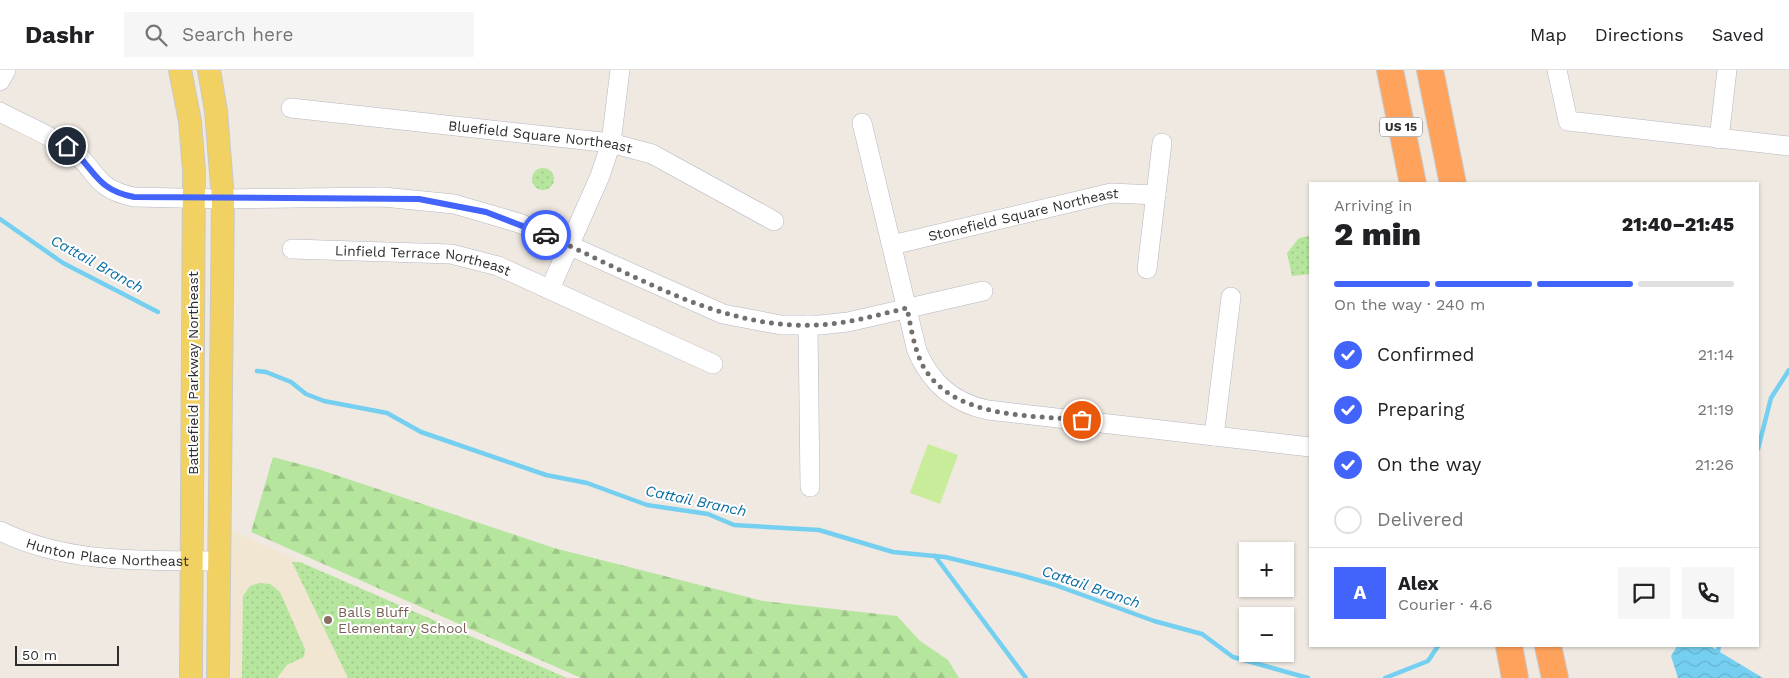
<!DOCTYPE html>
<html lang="en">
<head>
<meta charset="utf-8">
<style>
	:root { --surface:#fff; --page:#f6f6f6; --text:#202124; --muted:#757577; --line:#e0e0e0; --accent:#4264fb }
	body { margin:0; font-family:"Work Sans",sans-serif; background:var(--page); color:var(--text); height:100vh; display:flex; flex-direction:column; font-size:19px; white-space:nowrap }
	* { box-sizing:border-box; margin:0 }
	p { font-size:16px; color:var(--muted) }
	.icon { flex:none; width:28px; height:28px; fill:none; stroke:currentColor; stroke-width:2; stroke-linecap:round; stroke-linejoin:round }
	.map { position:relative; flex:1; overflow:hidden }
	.details { position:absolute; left:1309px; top:112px; width:450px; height:465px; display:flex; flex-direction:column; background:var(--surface); border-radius:0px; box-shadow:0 1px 4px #0004 }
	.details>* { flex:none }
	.fabs { position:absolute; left:1239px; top:472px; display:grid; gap:10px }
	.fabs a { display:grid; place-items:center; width:55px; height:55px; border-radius:0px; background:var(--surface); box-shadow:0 1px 4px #0004; font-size:25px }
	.scale { position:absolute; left:15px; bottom:12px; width:104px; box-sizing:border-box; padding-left:5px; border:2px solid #2e2e2e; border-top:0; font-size:14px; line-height:18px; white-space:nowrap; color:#2e2e2e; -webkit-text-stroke:4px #fff; paint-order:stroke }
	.pin { position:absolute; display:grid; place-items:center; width:42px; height:42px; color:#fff; margin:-21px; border:2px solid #fff; border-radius:50%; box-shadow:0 1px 5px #0007 }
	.courier { position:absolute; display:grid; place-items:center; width:50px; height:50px; margin:-25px; border:4px solid #4264fb; border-radius:50%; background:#fff; color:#222; box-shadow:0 1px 6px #0007 }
	.overview em { font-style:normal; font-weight:800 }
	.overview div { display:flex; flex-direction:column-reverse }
	.overview { display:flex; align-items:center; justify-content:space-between; height:85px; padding:0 25px }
	h1 { font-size:32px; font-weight:800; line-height:38px }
	.bar { display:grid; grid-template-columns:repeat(4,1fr); gap:8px 5px; align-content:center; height:60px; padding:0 25px }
	.bar i { height:6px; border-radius:4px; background:var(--line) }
	.bar .current { background:var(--accent) }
	.bar p { grid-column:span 4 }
	.line { display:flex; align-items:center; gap:12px; padding:0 25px; border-top:1px solid var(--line) }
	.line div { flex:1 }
	.round { display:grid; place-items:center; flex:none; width:52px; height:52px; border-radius:0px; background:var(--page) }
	ol { padding:0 25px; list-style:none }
	li { display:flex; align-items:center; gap:15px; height:55px }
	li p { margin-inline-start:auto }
	li .icon { padding:5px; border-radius:50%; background:var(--accent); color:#fff; stroke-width:4 }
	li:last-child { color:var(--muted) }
	li i { width:28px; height:28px; border:2px solid var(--line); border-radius:50% }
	header { display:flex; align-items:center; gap:30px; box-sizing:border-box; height:70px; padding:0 25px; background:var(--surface); border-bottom:1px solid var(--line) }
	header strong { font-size:24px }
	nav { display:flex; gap:28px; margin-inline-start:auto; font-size:18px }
	.search { width:350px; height:45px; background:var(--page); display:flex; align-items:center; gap:12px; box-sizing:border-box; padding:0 18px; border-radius:0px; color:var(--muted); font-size:19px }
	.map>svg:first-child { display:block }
	.education { fill:#f0e6d1 }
	.green { fill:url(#green-dots) }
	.forest { fill:url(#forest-firs) }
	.pitch { fill:#c9ec9a }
	.water { fill:url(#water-waves) }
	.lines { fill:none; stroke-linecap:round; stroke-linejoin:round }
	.stream { stroke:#75cff0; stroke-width:4.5 }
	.minor-casing { stroke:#b4b7c1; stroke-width:20 }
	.major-casing { stroke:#c9c9c9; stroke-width:24 }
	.highway-casing { stroke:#c9c9c9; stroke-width:28 }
	.minor { stroke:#fff; stroke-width:19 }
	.major { stroke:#f2d163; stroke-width:22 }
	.highway { stroke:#ffa35c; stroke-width:26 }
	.done { stroke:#726f6d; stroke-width:5; stroke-dasharray:0 9 }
	.route { stroke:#4264fb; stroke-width:6 }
	.education-dot { fill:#8d6e63; stroke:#fff; stroke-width:2 }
	.labels { text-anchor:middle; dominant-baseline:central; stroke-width:4; stroke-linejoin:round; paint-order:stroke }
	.shield { fill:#fff; stroke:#6d6d6d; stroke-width:1 }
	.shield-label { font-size:12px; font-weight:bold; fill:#2e2e2e }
	.street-label { font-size:14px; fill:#2e2e2e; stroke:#fff }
	.education-label { font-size:14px; fill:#785e54; stroke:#fff; text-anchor:start }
	.water-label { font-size:15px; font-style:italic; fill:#0d6fa3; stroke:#fff }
</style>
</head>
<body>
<header>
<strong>Dashr</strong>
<div class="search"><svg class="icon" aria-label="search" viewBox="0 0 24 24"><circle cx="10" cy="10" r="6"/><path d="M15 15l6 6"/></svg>Search here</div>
<nav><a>Map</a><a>Directions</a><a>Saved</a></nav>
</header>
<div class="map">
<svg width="1789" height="608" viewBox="0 0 1789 608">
	<defs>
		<pattern id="green-dots" width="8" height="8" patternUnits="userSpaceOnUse" patternTransform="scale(1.25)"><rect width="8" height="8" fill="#b6e59e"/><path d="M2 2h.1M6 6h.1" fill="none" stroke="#9dc588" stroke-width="1.8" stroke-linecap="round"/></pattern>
		<pattern id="forest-firs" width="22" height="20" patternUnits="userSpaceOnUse" patternTransform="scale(1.25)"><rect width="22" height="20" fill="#b6e59e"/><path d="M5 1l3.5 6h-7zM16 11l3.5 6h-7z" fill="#9dc588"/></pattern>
		<pattern id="water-waves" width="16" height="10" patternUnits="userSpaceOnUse" patternTransform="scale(1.25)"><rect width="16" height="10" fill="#75cff0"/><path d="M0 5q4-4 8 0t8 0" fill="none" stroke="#66b2ce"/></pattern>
	</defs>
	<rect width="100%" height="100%" fill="#efe9e1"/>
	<polygon class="education" points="229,459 300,492 552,608 231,608"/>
	<g class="green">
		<circle cx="543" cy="109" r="11"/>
		<polygon points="1310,166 1310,204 1292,206 1287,183 1299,168"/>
		<polygon points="292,492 300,492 567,608 348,608"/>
		<polygon points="259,513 270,514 280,522 305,579 304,587 287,595 277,608 242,608 243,526 250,516"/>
	</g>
	<polygon class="forest" points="273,387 318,399 554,478 763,531 897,546 920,571 948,590 959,608 581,608 251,462"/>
	<polygon class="pitch" points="928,374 958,385 940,434 910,423"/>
	<polygon class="water" points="1677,576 1710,576 1763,608 1678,608 1671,586"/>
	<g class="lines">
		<g class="stream">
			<polyline points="0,149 63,193 158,242"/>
			<polyline points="257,301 266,302 291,312 306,324 324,331 387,343 421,362 546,405 587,413 647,435 708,444 734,455 819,460 893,482 945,487 1020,505 1055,515 1154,551 1202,564 1233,587 1308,608"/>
			<polyline points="1758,379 1771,328 1789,300"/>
			<polyline points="935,486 1026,608"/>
			<polyline points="1718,581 1719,576"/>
			<polyline points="1385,608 1428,591 1438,576"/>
		</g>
		<defs>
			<g id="minor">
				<polyline points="1557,0 1568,51 1789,76"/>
				<polyline points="0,11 6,0"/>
				<path id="s1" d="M291,38l320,35 41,11 122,67"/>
				<path d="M0,42c22,12 48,22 68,36 30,19 22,40 66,49l89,2 160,-2 71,7 65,19 204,91 58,11h39l28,-3 135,-31"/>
				<path d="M862,53l55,228c14,32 36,52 71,59l322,37"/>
				<polyline points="1719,69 1727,0"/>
				<path id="s2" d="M892,175l219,-52 45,2"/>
				<path id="s3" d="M292,179l159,5 47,12 215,98"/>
				<polyline points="1147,199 1162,73"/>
				<polyline points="550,219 600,106 611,73 620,0"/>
				<polyline points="808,255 810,417"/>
				<polyline points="1214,366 1231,227"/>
				<path id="s4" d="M0,461c70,34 144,29 219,30"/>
			</g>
			<g id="major">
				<polyline points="180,0 190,51 194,101 191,608"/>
				<polyline points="209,0 216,41 223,129 218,608"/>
			</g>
			<g id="highway">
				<polyline points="1390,0 1413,114"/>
				<polyline points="1430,0 1453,114"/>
				<polyline points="1509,576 1515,608"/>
				<polyline points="1548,576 1555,608"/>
			</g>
		</defs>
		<use href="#minor" class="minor-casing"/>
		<use href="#major" class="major-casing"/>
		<use href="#highway" class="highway-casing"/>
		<use href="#minor" class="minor"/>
		<use href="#major" class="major"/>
		<use href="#highway" class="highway"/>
	</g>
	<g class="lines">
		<path class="done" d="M546,165c86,38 174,95 271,90 30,-1 60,-10 90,-17 4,19 7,41 16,58 30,53 107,49 159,54"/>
		<path class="route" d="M67,76c28,20 26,43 67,51l285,2 67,13 60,23"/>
	</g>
	<circle class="education-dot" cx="328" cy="550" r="5"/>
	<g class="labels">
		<rect class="shield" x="1380" y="47.5" width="42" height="19" rx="4"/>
		<g class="shield-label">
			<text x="1401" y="57">US 15</text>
		</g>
		<g class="street-label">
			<text stroke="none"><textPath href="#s1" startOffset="251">Bluefield Square Northeast</textPath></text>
			<text stroke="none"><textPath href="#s2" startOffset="135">Stonefield Square Northeast</textPath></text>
			<text stroke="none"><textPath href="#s3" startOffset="132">Linfield Terrace Northeast</textPath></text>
			<text transform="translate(193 303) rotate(-90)">Battlefield Parkway Northeast</text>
			<text stroke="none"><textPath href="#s4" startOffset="111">Hunton Place Northeast</textPath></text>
		</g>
		<g class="education-label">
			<text x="338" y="542">Balls Bluff<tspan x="338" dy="16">Elementary School</tspan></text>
		</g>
		<g class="water-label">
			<text transform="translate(97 194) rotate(29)">Cattail Branch</text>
			<text transform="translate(696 431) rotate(12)">Cattail Branch</text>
			<text transform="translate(1091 517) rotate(19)">Cattail Branch</text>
		</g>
	</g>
</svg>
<div class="fabs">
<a>+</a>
<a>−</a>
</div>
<div class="scale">50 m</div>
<div class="pin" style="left:1082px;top:350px;background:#ea580c"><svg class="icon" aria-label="bag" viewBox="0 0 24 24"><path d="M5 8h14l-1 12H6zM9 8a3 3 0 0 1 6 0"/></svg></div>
<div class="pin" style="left:67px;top:76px;background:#1f2937"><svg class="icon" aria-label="home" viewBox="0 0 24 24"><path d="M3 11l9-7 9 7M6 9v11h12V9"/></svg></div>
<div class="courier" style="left:546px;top:165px"><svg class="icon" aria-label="car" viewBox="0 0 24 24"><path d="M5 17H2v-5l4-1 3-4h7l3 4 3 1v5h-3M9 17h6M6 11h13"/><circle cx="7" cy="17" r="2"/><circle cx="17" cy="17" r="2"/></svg></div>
<section class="details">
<div class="overview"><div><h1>2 min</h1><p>Arriving in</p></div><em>21:40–21:45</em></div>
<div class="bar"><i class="current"></i><i class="current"></i><i class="current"></i><i></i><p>On the way · 240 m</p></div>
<ol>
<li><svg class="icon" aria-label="check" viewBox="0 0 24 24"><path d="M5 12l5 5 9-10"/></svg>Confirmed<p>21:14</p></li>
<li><svg class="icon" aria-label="check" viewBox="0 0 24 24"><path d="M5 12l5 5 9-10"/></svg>Preparing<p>21:19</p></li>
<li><svg class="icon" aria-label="check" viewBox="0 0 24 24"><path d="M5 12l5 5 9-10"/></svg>On the way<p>21:26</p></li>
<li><i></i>Delivered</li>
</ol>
<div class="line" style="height:90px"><b class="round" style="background:var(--accent);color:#fff">A</b><div><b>Alex</b><p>Courier · 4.6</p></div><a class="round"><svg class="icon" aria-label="chat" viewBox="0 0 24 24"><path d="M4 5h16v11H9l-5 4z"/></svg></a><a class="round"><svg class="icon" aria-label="phone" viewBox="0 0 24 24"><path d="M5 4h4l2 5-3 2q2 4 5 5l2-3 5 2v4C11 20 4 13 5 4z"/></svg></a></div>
</section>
</div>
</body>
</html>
